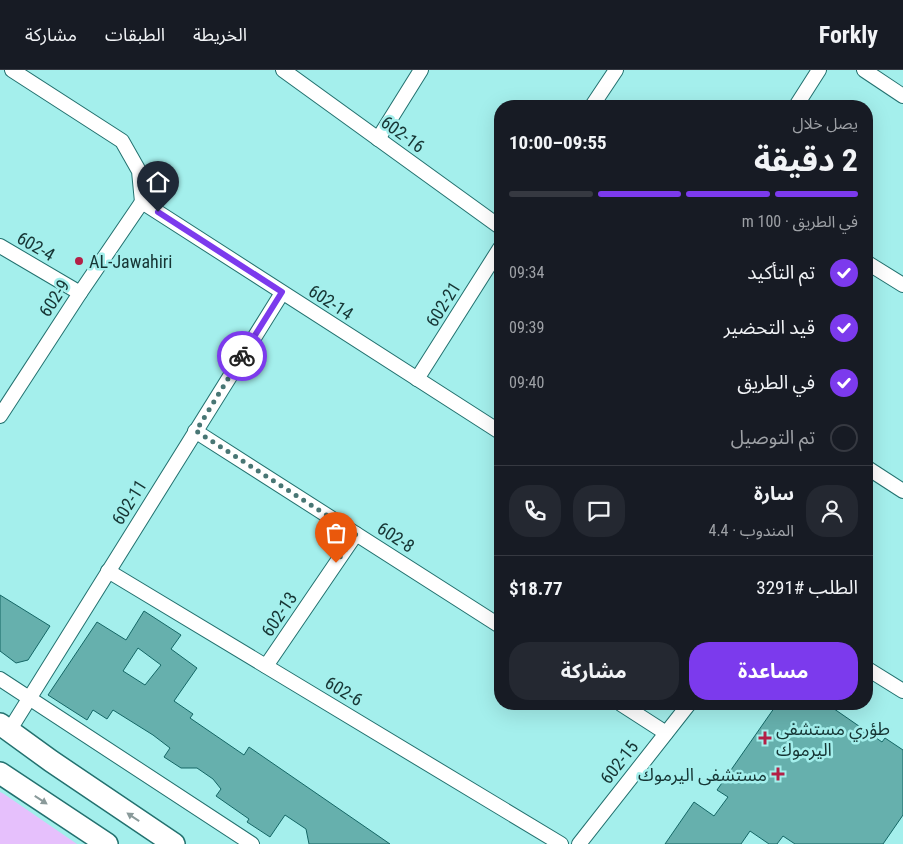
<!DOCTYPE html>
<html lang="ar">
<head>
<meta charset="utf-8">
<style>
	:root { --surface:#171b24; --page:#242831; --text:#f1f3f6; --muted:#9ea1a6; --line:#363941; --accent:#7c3aed }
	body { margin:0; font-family:"Roboto Condensed","Noto Sans Arabic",sans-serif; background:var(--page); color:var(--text); direction:rtl; height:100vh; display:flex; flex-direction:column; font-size:19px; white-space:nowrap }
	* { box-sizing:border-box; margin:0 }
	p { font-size:16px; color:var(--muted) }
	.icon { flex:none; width:28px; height:28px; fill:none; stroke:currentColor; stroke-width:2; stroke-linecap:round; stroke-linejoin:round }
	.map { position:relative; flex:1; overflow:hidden; direction:ltr }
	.sheet { position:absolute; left:494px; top:30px; width:379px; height:610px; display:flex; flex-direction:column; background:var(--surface); border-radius:20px; box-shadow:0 5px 20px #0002; direction:rtl }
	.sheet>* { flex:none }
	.pin { position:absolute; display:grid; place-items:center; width:42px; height:42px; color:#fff; margin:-51px -21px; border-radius:50% 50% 50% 0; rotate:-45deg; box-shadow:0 0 5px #0007 }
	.pin .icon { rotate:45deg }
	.courier { position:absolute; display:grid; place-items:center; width:50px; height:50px; margin:-25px; border:4px solid #7c3aed; border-radius:50%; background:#fff; color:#222; box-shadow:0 1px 6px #0007 }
	.headline em { font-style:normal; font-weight:700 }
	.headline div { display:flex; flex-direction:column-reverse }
	.headline { display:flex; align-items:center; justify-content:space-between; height:85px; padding:0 15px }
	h1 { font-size:32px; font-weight:700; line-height:38px }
	.bar { display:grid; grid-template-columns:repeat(4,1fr); gap:8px 5px; align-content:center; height:60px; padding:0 15px }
	.bar i { height:6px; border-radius:4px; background:var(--line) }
	.bar .selected { background:var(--accent) }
	.bar p { grid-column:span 4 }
	.line { display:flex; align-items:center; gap:12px; padding:0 15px; border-top:1px solid var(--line) }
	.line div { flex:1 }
	.round { display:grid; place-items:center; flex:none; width:52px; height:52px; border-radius:20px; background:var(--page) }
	ol { padding:0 15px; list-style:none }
	li { display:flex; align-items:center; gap:15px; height:55px }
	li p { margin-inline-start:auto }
	li .icon { padding:5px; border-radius:50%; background:var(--accent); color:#fff; stroke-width:4 }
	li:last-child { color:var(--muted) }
	li i { width:28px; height:28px; border:2px solid var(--line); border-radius:50% }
	.action { display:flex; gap:10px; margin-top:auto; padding:10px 15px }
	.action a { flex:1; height:58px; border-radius:20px; background:var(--accent); color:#fff; font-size:20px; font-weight:700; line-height:58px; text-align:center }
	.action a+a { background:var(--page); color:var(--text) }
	header { display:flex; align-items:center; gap:30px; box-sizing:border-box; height:70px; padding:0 25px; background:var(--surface); border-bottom:1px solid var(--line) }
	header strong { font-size:24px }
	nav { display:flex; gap:28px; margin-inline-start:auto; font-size:18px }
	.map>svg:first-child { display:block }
	.green { fill:#e6c0fc }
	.building { fill:#66b0ad; stroke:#146665; fill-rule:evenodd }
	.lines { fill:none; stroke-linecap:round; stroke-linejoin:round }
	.minor-casing { stroke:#23716f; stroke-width:16 }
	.primary-casing { stroke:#23716f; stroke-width:24 }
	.minor { stroke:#fff; stroke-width:14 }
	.primary { stroke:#fff; stroke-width:21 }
	.oneway { fill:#8a9a9a }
	.done { stroke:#487674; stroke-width:5; stroke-dasharray:0 9 }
	.route { stroke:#7c3aed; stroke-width:6 }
	.poi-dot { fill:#b32046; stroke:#a4efec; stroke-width:2 }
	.labels { text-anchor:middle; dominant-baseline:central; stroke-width:5; stroke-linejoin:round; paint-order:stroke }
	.street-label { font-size:18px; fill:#163534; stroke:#a4efec }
	.poi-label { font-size:18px; fill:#163534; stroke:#a4efec; text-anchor:start }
</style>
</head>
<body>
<header>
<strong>Forkly</strong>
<nav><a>الخريطة</a><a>الطبقات</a><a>مشاركة</a></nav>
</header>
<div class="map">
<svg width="903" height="774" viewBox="0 0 903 774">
	<rect width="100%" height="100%" fill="#a4efec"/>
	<polygon class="green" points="0,722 4,724 77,774 0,774"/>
	<g class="building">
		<polygon points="0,525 50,556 28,590 16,593 0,581"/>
		<path d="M144,541l37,24 -10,14 26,19 -23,33 19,13 -3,4 54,37 5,-8 141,97h-81l-3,-15 -21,-14 -15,22 -23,-15 2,-3 -33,-23 5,-7 -8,-10 -16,-11h-16l-17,-11 6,-9 -17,-13 -40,-25 -6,9 -14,-9 -6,10 -39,-25 49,-73 29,18zM138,578l23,17 -16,20 -22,-14z"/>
		<polygon points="777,634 827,634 882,672 885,668 903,680 903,745 883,774 795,774 783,766 777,774 769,774 750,761 741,774 665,774 694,732 714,746 728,727 717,720"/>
	</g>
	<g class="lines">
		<defs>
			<g id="minor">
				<polyline points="12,0 122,71 139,101 142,132"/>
				<polyline points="283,0 500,157"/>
				<polyline points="864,0 903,26"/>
				<polyline points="592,36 616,0"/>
				<polyline points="796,36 819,0"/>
				<polyline points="378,69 421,0"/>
				<polyline points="142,132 500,362"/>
				<polyline points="0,176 80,223"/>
				<polyline points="866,192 903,215"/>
				<polyline points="417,309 500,178"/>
				<polyline points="0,346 80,223 142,132"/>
				<polyline points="195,361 500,556"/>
				<polyline points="866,397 903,421"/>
				<polyline points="108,501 561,774"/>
				<polyline points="266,596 356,464"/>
				<polyline points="866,598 903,621"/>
				<polyline points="0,609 252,774"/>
				<polyline points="621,634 666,663"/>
				<polyline points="9,661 282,223"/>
				<polyline points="579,774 689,634"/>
			</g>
			<g id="primary">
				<polyline points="0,654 51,691 174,774"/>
				<polyline points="0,703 107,774"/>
			</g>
		</defs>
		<use href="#minor" class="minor-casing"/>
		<use href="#primary" class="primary-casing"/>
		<use href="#minor" class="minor"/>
		<use href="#primary" class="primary"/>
	</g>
	<defs><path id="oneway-solid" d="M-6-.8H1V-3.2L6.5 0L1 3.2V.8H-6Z" transform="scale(1.25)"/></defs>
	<g class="oneway">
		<use href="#oneway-solid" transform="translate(41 730) rotate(33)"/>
		<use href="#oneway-solid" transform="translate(133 747) rotate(-146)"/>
	</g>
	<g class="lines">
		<polyline class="done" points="242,286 196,361 356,464 336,493"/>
		<polyline class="route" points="158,142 282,222 242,286"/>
	</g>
	<g class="poi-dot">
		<circle cx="79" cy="191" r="5"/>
		<path d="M762.5 660.5h5v5h5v5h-5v5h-5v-5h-5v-5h5z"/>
		<path d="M775.5 696.5h5v5h5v5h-5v5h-5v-5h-5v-5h5z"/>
	</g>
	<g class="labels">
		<g class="street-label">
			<text transform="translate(403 64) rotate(36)">602-16</text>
			<text transform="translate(36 176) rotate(30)">602-4</text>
			<text transform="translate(54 228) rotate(-57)">602-9</text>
			<text transform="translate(331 232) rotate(33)">602-14</text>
			<text transform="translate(443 234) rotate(-58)">602-21</text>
			<text transform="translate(129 432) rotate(-58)">602-11</text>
			<text transform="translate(396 467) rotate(33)">602-8</text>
			<text transform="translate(279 544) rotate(-56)">602-13</text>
			<text transform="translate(344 621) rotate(31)">602-6</text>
			<text transform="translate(619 692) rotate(-52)">602-15</text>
		</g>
		<g class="poi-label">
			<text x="89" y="191">AL-Jawahiri</text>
			<text x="776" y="658">طؤري مستشفى<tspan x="776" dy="21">اليرموك</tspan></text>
			<text x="767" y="704" text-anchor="end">مستشفى اليرموك</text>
		</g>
	</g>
</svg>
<div class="pin" style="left:336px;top:493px;background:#ea580c"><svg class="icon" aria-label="bag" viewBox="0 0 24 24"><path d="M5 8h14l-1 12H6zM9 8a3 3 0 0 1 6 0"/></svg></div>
<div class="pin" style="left:158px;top:142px;background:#1f2937"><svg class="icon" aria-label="home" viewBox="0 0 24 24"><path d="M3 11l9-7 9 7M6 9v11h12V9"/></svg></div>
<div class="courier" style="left:242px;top:286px"><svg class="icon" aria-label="bike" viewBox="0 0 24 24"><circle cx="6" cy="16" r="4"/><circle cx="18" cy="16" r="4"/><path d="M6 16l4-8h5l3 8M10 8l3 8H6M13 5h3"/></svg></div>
<section class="sheet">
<div class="headline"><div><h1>2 دقيقة</h1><p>يصل خلال</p></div><em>09:55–10:00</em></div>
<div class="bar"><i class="selected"></i><i class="selected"></i><i class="selected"></i><i></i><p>في الطريق · 100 m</p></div>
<ol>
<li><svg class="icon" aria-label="check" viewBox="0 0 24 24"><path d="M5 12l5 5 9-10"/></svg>تم التأكيد<p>09:34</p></li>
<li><svg class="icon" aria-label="check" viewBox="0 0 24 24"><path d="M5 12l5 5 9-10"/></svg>قيد التحضير<p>09:39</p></li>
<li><svg class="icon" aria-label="check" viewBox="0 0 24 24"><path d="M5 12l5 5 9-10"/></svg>في الطريق<p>09:40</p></li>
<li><i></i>تم التوصيل</li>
</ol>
<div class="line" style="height:90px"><a class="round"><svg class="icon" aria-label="person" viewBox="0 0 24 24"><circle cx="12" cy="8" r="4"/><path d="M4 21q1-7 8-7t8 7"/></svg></a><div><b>سارة</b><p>المندوب · 4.4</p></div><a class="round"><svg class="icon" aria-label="chat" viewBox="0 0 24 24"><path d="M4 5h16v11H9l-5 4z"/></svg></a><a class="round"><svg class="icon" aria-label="phone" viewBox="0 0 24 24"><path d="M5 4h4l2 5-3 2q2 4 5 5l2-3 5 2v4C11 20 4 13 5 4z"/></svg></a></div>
<div class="line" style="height:65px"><div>الطلب #3291</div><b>$18.77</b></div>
<div class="action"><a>مساعدة</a><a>مشاركة</a></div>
</section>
</div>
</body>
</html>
